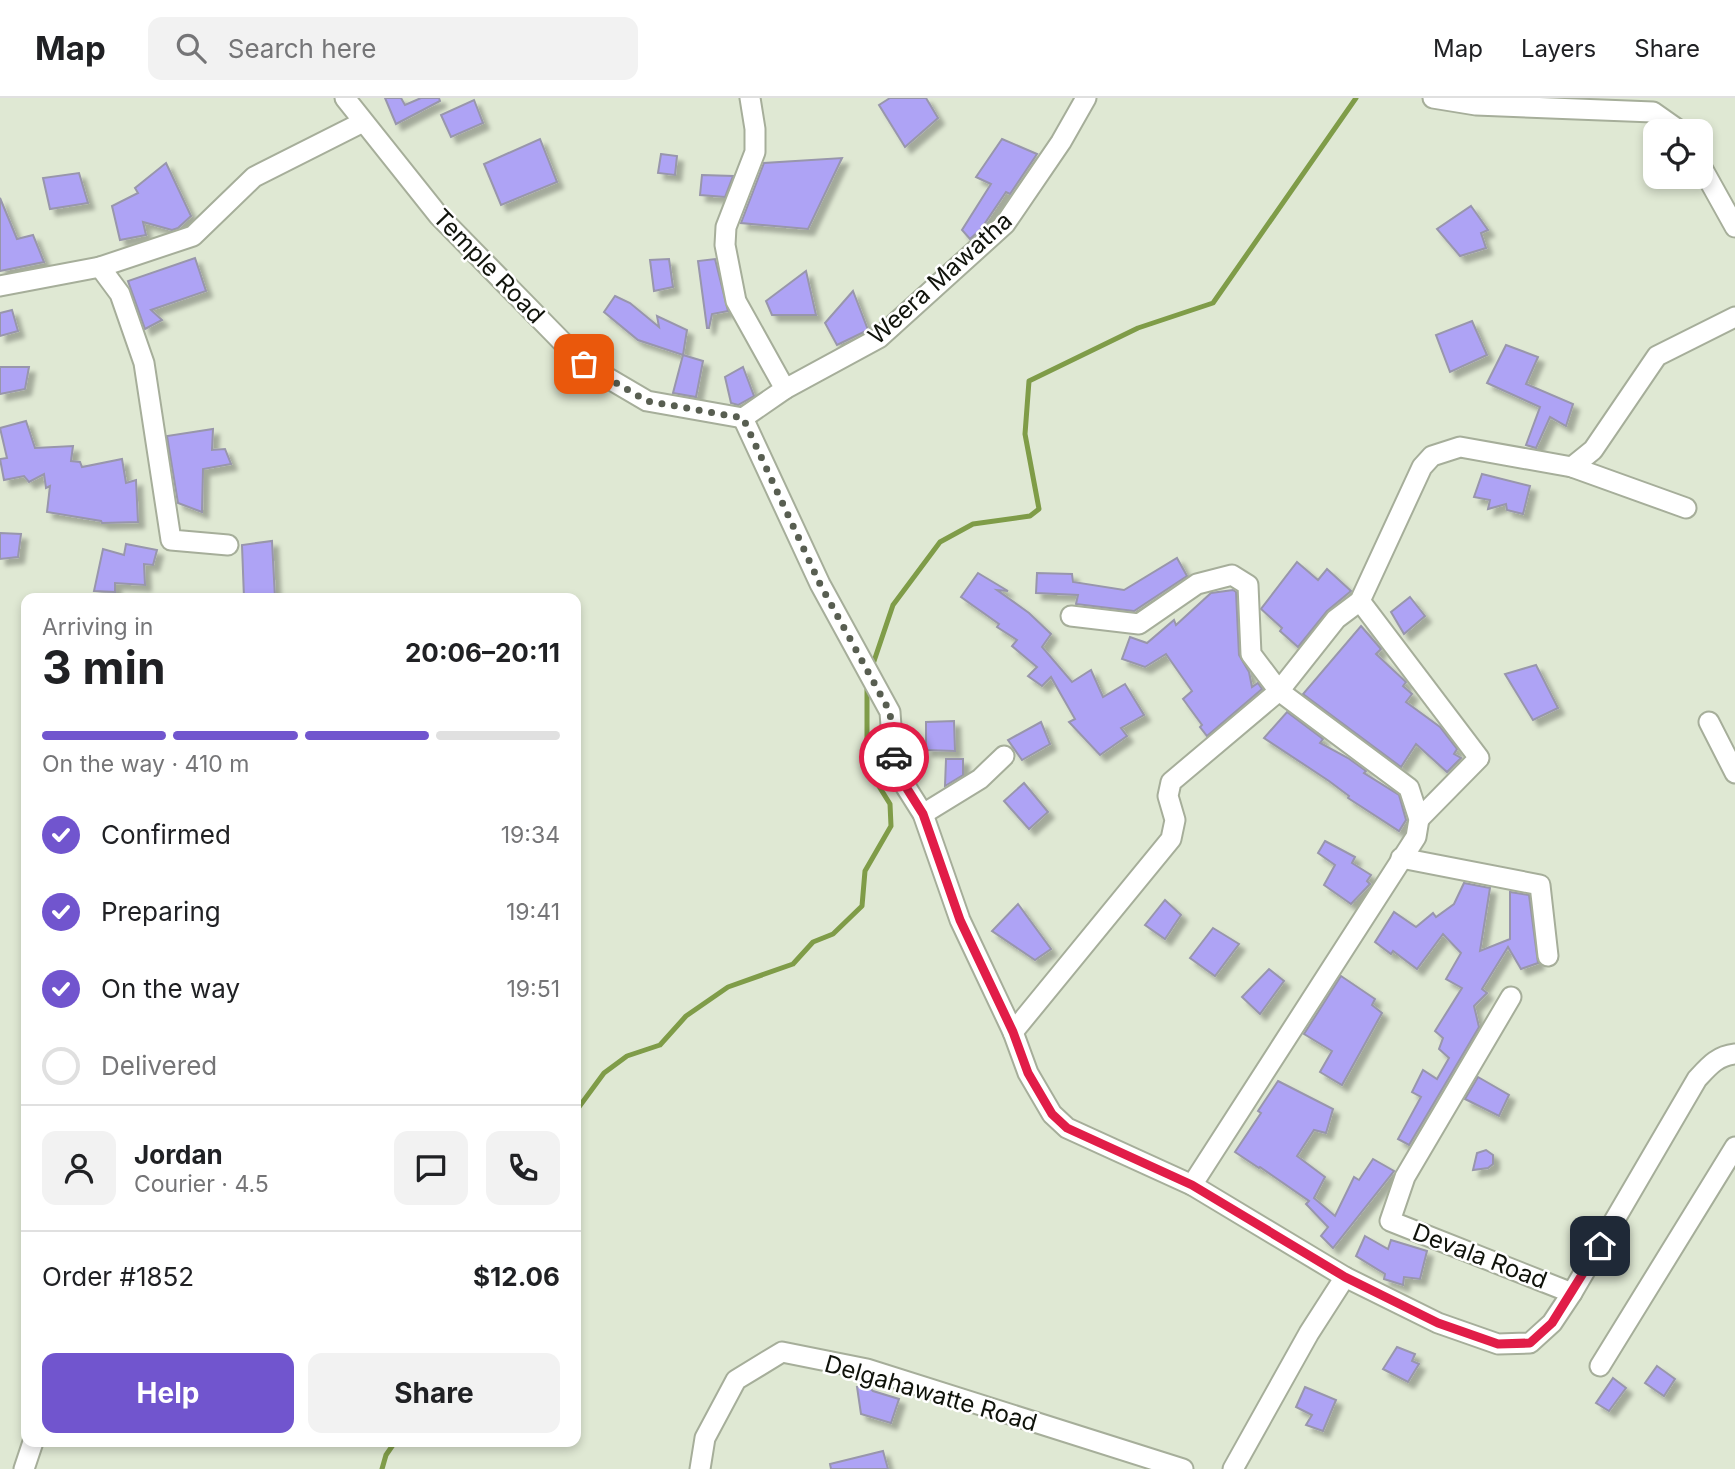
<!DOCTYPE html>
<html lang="en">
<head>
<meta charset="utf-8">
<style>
	:root { --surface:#fff; --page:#f2f2f2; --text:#202124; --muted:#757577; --line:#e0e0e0; --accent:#7155ce }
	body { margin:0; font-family:Inter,sans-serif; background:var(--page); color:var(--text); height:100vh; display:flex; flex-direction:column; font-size:26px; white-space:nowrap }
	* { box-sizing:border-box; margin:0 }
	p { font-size:23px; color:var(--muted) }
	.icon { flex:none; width:38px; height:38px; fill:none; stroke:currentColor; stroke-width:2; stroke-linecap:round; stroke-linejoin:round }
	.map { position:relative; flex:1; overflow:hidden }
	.side { position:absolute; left:21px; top:495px; width:560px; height:854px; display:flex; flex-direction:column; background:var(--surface); border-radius:14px; box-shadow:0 4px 10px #0003 }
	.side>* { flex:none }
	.controls { position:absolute; left:1643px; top:21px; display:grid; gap:14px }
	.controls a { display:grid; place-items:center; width:70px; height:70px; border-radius:14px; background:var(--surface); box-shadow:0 4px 10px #0003; font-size:35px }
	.pin { position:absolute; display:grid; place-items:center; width:60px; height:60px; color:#fff; margin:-30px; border-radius:14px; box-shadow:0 4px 10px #0006 }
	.courier { position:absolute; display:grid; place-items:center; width:70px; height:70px; margin:-35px; border:5px solid #e11d48; border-radius:50%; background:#fff; color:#222; box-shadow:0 2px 9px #0007 }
	.overview em { font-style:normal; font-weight:700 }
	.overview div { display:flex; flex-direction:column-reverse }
	.overview { display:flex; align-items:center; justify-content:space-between; height:119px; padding:0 21px }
	h1 { font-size:46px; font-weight:700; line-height:52px }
	.bar { display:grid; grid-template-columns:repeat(4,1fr); gap:10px 7px; align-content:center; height:84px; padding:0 21px }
	.bar i { height:9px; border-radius:5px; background:var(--line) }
	.bar .active { background:var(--accent) }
	.bar p { grid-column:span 4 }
	.line { display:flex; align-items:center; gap:18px; padding:0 21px; border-top:2px solid var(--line) }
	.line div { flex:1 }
	.round { display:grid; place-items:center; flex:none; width:74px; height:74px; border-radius:14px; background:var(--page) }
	ol { padding:0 21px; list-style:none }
	li { display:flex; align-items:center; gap:21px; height:77px }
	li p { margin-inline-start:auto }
	li .icon { padding:7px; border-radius:50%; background:var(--accent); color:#fff; stroke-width:4 }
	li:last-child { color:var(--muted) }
	li i { width:38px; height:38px; border:4px solid var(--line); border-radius:50% }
	.cta { display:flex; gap:14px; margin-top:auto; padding:14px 21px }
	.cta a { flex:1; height:80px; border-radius:14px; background:var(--accent); color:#fff; font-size:28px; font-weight:700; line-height:80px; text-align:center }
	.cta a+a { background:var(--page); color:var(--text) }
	header { display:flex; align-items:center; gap:42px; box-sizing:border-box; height:98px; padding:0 35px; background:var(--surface); border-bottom:2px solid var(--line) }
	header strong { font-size:33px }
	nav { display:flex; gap:38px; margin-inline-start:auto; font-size:24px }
	.search { width:490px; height:63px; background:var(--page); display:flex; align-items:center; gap:18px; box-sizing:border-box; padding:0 24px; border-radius:14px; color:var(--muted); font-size:26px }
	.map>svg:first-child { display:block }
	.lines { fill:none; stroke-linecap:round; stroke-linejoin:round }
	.stream { stroke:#7f9c48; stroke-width:5 }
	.building { fill:#aea3f5; stroke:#9896ab; stroke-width:2; filter:url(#shadow) }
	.minor-casing { stroke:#a6ae9a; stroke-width:23 }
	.minor { stroke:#fff; stroke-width:19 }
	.done { stroke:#585e51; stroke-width:7; stroke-dasharray:0 12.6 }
	.route { stroke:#e11d48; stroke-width:9 }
	.labels { text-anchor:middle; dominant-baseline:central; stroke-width:5; stroke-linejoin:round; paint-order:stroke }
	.street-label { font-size:24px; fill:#10130b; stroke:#fff }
</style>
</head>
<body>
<header>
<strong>Map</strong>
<div class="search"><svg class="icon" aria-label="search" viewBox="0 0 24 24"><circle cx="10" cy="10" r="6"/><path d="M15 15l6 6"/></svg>Search here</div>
<nav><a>Map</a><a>Layers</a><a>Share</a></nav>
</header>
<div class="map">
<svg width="1735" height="1371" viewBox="0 0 1735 1371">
	<defs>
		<filter id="shadow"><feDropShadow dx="6" dy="6" stdDeviation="2" flood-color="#0004"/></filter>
	</defs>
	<rect width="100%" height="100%" fill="#dfe8d3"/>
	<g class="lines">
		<g class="stream">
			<polyline points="872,569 893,507 940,444 973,426 1030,418 1039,411 1025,336 1029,283 1138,230 1213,205 1356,0"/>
			<polyline points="576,1013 604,975 627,958 660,947 686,918 728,889 793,866 813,844 833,836 862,808 865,773 891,728 890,706 867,669 867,592"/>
			<polyline points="382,1371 386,1357 395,1344"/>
		</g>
	</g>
	<g class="building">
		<polygon points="385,0 401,0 405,7 421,0 439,0 440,3 396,26"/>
		<polygon points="890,0 926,0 938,20 905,49 879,7"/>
		<polygon points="474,2 483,25 451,39 441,17"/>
		<polygon points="540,41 557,84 501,107 484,66"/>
		<polygon points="1002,41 1037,56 1010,96 1006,94 981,131 970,141 962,132 991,86 976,79"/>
		<polygon points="661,56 677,58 675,77 658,75"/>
		<polygon points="842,60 808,131 741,125 764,65"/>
		<polygon points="166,65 191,118 178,130 172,132 143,124 146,137 120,142 112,108 138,95 135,90"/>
		<polygon points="79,75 88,105 50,111 43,80"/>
		<polygon points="702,77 733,78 725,99 700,97"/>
		<polygon points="0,100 17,141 33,137 44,164 0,173"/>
		<polygon points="1471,108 1488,132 1481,135 1486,150 1460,158 1437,131"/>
		<polygon points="195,160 206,193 151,212 162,222 145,231 128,183"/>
		<polygon points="669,161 673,189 654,193 650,162"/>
		<polygon points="715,161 728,213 712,216 709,230 707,230 698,163"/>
		<polygon points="806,173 816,217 772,217 766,203"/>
		<polygon points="853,193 868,232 837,247 825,225"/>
		<polygon points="615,198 630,205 659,229 657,218 687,232 683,257 638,242 604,214"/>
		<polygon points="12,212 18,233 0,238 0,215"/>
		<polygon points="1472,223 1487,257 1450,274 1436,237"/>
		<polygon points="1506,247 1538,259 1526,286 1573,306 1566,328 1550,319 1536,350 1526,347 1540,309 1487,285"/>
		<polygon points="683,257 703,263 696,299 673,295"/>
		<polygon points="0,269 29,269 25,291 0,296"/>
		<polygon points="743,269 754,298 738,307 731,305 725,279"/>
		<polygon points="26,323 35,350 73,348 71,363 80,364 82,369 122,361 126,385 136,382 138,424 102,425 101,423 47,414 50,388 46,390 44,376 29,384 24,378 4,382 0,361 7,360 0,330"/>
		<polygon points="213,331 212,352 225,351 231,366 203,371 202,414 178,405 167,338"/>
		<polygon points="1482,376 1530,388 1523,416 1507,412 1506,406 1488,411 1490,402 1474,399"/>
		<polygon points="0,435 21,436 18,459 0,461"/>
		<polygon points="272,443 275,500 244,500 242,447"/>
		<polygon points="126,446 157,452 153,467 144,466 145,487 115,485 115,494 94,493 103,451 124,457"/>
		<polygon points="1177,460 1187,478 1134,513 1076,506 1078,497 1036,495 1037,475 1072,476 1073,484 1124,492"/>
		<polygon points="1297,464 1318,482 1327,471 1351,493 1327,513 1298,549 1280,533 1282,530 1261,511"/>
		<polygon points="978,475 1008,493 997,492 1029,515 1051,536 1042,549 1072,584 1091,572 1103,599 1125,586 1144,617 1121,630 1127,638 1100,657 1069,624 1075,621 1051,579 1042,588 1028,578 1037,569 1012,548 1017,542 997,529 999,526 961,499"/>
		<polygon points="1233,492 1236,494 1239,557 1249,574 1252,589 1258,585 1262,591 1207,638 1200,629 1202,627 1183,601 1192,593 1166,556 1145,569 1122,561 1130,539 1147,545 1174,522 1176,527 1211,495"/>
		<polygon points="1410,499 1425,518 1404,536 1391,514"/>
		<polygon points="1361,528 1381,551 1376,556 1406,584 1403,588 1412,596 1406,604 1440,629 1457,651 1454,656 1461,660 1447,674 1416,646 1401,669 1303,596"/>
		<polygon points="1536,567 1558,610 1533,622 1505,576"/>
		<polygon points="1287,614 1323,641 1320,645 1348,660 1366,673 1364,675 1399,697 1406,722 1399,733 1348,700 1349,698 1329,683 1264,640"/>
		<polygon points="954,623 955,653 926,652 926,624"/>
		<polygon points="1041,624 1050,646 1022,662 1008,642"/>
		<polygon points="946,661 963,661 963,677 945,688"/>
		<polygon points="1024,685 1048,714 1029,731 1004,703"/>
		<polygon points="1325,743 1355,759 1352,765 1371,777 1367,783 1370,786 1351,806 1324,787 1335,767 1318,755"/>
		<polygon points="1464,785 1490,790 1480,853 1510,841 1510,794 1529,797 1538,865 1521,871 1508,849 1482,891 1487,895 1474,908 1479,929 1409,1047 1398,1041 1421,999 1412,994 1423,972 1437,981 1449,960 1439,951 1443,940 1435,933 1462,890 1446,881 1461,855 1443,836 1417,871 1393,853 1391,856 1375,844 1394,814 1416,829 1433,815 1436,819 1454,806"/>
		<polygon points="1165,802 1181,817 1165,841 1145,827"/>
		<polygon points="1018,806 1051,851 1035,862 992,833"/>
		<polygon points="1213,830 1239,846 1215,878 1190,860"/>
		<polygon points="1269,871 1284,883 1260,916 1242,899"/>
		<polygon points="1341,878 1375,901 1372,907 1382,915 1342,987 1320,974 1332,953 1304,936"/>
		<polygon points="1478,979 1509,997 1499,1018 1465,1001"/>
		<polygon points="1278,983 1333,1011 1326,1035 1314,1032 1297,1058 1325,1079 1314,1100 1335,1118 1354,1079 1359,1082 1373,1061 1394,1073 1333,1150 1321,1138 1328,1129 1306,1106 1309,1103 1260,1069 1259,1070 1235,1054 1261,1015 1258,1013"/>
		<polygon points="1486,1052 1493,1057 1493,1066 1488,1070 1473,1072 1477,1055"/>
		<polygon points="1365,1138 1388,1151 1391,1142 1427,1153 1420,1181 1404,1179 1403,1187 1384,1181 1385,1176 1356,1158"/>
		<polygon points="1397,1249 1415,1256 1412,1263 1419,1266 1408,1284 1383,1271"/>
		<polygon points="1657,1268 1675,1281 1664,1298 1645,1285"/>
		<polygon points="1613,1280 1626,1290 1609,1313 1596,1305"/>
		<polygon points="868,1288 873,1293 899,1301 891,1325 861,1316 857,1289"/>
		<polygon points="1305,1289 1336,1302 1323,1333 1306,1327 1312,1317 1296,1309"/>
		<polygon points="883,1353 888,1371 831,1371 830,1366"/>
	</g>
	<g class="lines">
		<defs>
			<g id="minor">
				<polyline points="345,0 439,118 584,266 647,303 743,320"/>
				<polyline points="1433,0 1476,7 1653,14 1680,33"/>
				<polyline points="1701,68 1735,129"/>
				<polyline points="100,169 120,196 144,265 171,442 228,447"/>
				<polyline points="0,188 100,169 193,138 254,79 363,24"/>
				<polyline points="785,291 879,240 1005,126 1061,44 1086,0"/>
				<path d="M743,320l77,166 70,128 4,56 29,46 37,106 53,112 15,41 24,41 15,14 125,57 153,92 93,46 60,21 32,-1 22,-20 20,-30 125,-214c12,-13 20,-23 38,-25"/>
				<polyline points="743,320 785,291 736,203 725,147 726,129 755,54 755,31 750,0"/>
				<polyline points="1572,369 1593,352 1657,258 1735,219"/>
				<polyline points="1360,503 1479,660 1419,721"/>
				<polyline points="1071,518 1139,526 1197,486 1232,477 1248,487 1251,556 1279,593 1409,690 1419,721 1416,739 1192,1087"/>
				<polyline points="1709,624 1735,675"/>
				<polyline points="923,716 980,681 1004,658"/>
				<polyline points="1401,760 1540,787 1548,858"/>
				<polyline points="1511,899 1405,1079 1390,1123 1572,1195"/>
				<polyline points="1013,934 1171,741 1175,722 1168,698 1171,684 1279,593 1336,521 1360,503 1422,369 1432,358 1460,349 1572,369 1686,410"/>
				<polyline points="1600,1268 1735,1049"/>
				<polyline points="24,1371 33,1344"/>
				<polyline points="700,1371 705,1340 736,1282 782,1254 867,1271 1183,1371"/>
				<polyline points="1233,1371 1309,1235 1345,1179"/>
			</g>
		</defs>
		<use href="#minor" class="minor-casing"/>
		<use href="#minor" class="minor"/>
	</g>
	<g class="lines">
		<polyline class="done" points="584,266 647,303 743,320 820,486 890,614 894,659"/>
		<polyline class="route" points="894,659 894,670 923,716 960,822 1013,934 1028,975 1052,1016 1067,1030 1192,1087 1345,1179 1438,1225 1498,1246 1530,1245 1552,1225 1600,1148"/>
	</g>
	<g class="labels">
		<g class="street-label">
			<text transform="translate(489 168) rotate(46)">Temple Road</text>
			<text transform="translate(940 180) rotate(-42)">Weera Mawatha</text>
			<text transform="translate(1480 1158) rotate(21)">Devala Road</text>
			<text transform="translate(931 1295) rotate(16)">Delgahawatte Road</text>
		</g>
	</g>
</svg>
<div class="controls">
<a><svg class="icon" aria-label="locate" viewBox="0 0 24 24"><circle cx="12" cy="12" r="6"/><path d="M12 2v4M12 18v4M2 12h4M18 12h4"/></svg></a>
</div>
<div class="pin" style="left:584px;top:266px;background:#ea580c"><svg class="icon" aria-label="bag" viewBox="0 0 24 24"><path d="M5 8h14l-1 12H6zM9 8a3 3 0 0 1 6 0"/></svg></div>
<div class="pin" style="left:1600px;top:1148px;background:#1f2937"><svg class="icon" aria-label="home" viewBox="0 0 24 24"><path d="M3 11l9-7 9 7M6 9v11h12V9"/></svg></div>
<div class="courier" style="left:894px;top:659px"><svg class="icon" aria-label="car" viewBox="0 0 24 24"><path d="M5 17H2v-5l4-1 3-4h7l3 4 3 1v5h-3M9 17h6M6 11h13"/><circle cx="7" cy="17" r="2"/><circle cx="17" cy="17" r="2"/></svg></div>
<section class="side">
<div class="overview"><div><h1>3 min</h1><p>Arriving in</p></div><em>20:06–20:11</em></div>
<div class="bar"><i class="active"></i><i class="active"></i><i class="active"></i><i></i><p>On the way · 410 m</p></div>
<ol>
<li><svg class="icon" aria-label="check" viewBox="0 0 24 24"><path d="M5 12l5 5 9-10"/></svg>Confirmed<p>19:34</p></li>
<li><svg class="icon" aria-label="check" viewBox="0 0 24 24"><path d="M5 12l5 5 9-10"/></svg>Preparing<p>19:41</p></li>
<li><svg class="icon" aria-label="check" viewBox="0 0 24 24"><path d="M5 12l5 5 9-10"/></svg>On the way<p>19:51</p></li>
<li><i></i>Delivered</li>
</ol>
<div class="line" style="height:126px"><a class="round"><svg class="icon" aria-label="person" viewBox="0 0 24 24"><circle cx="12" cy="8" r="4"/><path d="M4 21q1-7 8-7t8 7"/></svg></a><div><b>Jordan</b><p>Courier · 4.5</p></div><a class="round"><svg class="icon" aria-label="chat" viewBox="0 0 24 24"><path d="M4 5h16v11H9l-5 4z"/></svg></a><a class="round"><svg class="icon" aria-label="phone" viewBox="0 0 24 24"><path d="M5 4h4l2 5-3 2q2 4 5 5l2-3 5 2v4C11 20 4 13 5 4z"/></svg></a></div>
<div class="line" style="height:91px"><div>Order #1852</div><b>$12.06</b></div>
<div class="cta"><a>Help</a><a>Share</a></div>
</section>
</div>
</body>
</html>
